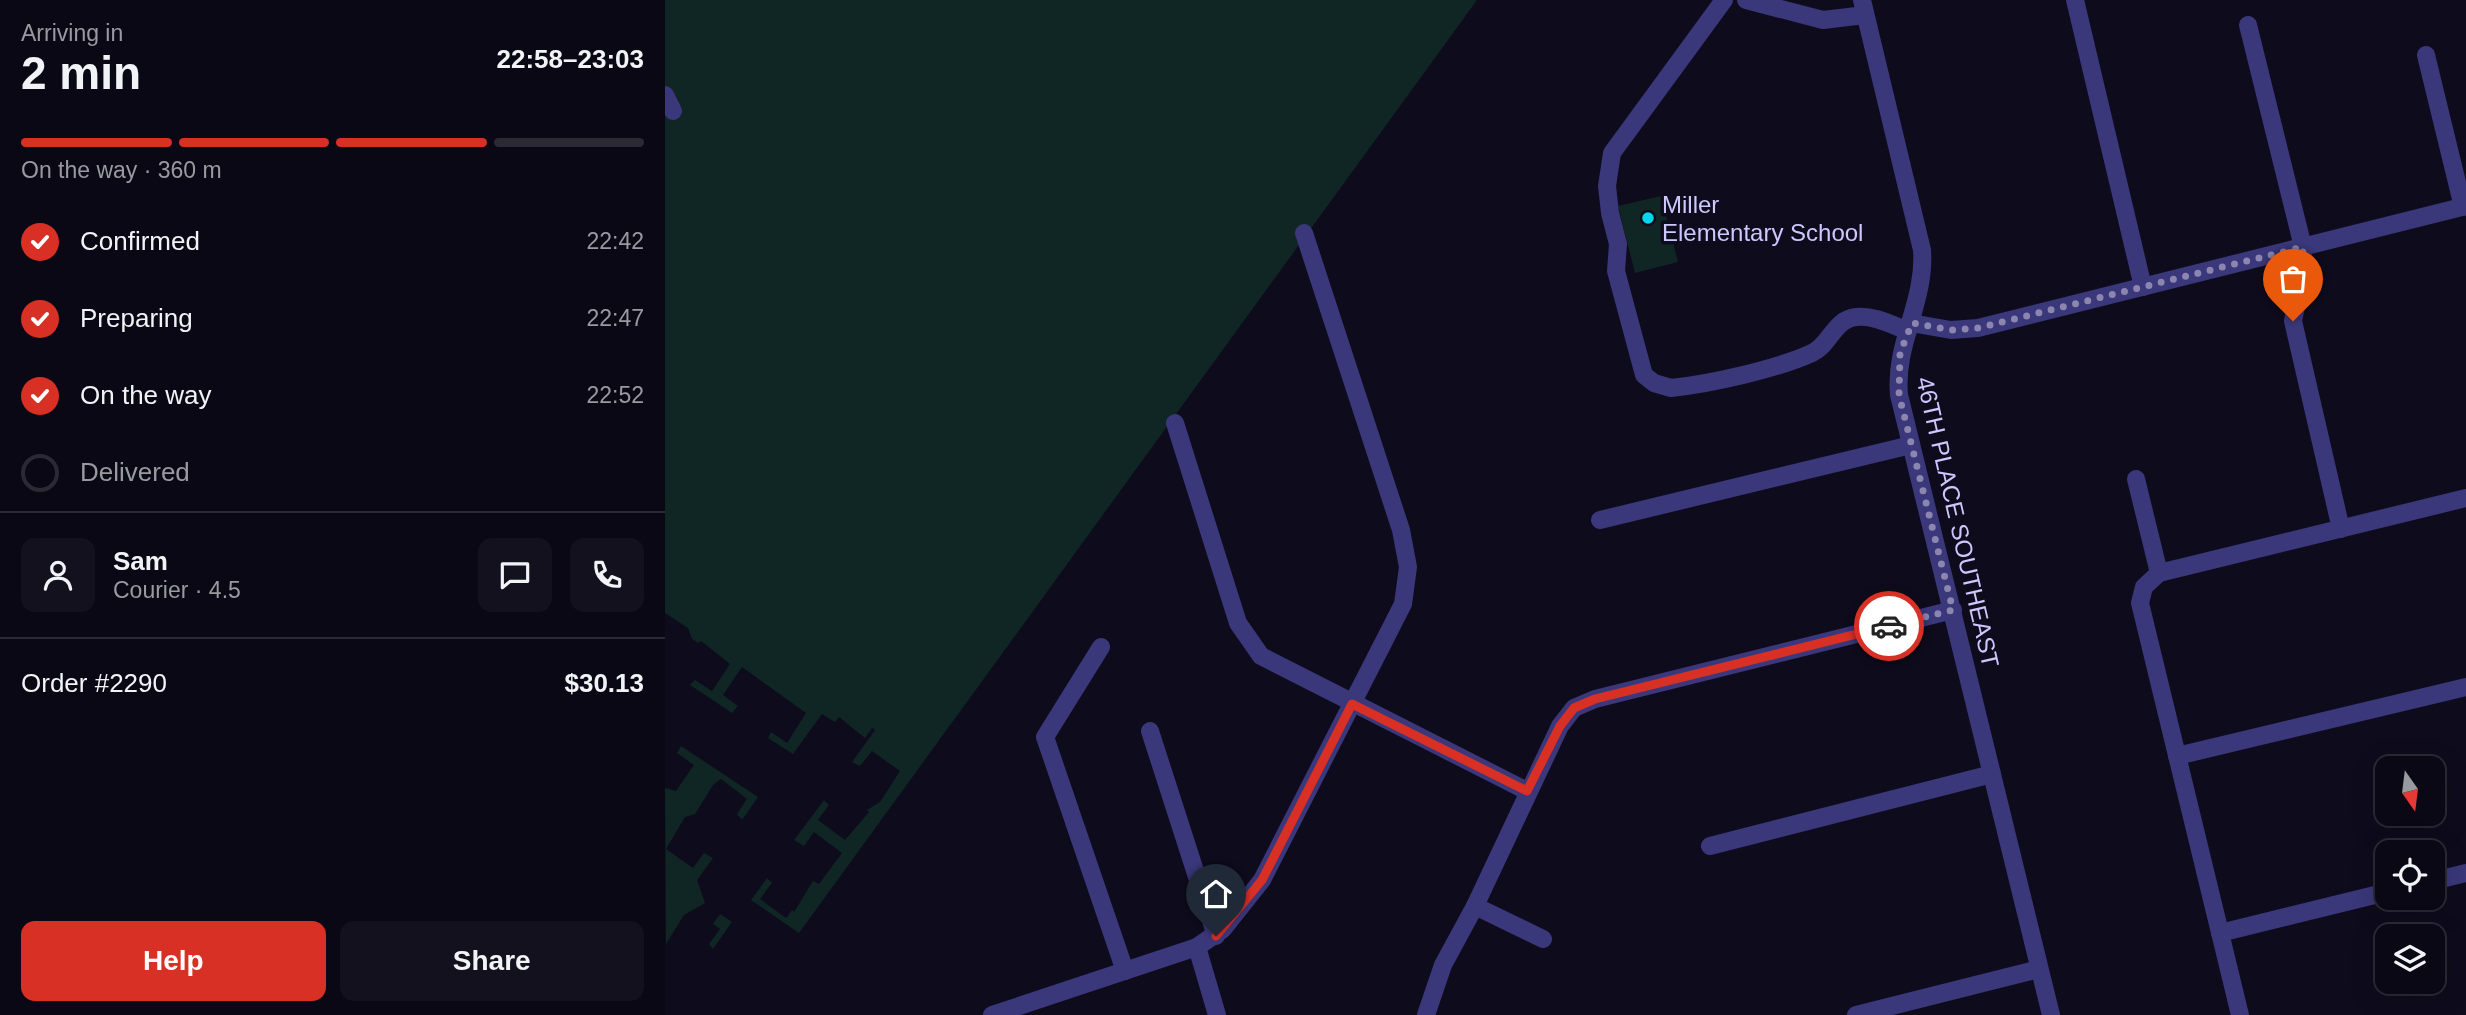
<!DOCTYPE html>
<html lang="en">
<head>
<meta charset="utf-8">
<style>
	:root { --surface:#0a0815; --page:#13111e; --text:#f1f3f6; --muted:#999aa0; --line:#2a2934; --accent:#d93025 }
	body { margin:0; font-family:Helvetica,sans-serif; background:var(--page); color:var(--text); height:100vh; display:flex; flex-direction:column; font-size:26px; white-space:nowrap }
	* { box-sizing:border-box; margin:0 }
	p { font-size:23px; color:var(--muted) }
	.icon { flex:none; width:38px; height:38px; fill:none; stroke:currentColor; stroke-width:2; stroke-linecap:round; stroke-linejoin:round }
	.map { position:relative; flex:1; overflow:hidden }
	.panel { display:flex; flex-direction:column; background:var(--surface); width:665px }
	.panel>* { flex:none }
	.needle { width:46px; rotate:166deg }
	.buttons { position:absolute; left:1710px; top:756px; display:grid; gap:14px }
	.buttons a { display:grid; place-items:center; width:70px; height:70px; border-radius:14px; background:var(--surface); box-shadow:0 7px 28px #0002,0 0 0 2px var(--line); font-size:35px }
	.pin { position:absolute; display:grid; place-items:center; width:60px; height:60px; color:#fff; margin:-72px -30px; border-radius:50% 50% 50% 0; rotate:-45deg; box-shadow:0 0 7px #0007 }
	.pin .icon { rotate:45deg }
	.courier { position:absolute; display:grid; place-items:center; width:70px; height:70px; margin:-35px; border:5px solid #d93025; border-radius:50%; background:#fff; color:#222; box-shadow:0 2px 9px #0007 }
	.summary em { font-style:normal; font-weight:800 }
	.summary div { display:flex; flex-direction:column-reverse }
	.summary { display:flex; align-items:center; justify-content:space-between; height:119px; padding:0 21px }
	h1 { font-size:46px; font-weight:800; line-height:52px }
	.bar { display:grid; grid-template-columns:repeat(4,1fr); gap:10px 7px; align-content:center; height:84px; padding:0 21px }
	.bar i { height:9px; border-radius:5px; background:var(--line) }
	.bar .active { background:var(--accent) }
	.bar p { grid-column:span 4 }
	.line { display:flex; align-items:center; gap:18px; padding:0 21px; border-top:2px solid var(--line) }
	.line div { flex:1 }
	.round { display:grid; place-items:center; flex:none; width:74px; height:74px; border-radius:14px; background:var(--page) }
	ol { padding:0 21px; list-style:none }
	li { display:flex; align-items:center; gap:21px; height:77px }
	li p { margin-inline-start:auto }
	li .icon { padding:7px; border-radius:50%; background:var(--accent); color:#fff; stroke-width:4 }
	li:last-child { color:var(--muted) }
	li i { width:38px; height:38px; border:4px solid var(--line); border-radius:50% }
	.action { display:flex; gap:14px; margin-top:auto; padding:14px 21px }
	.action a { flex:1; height:80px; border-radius:14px; background:var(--accent); color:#fff; font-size:28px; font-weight:800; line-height:80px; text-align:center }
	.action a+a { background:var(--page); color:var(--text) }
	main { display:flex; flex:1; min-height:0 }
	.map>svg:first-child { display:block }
	.green { fill:#0f2625 }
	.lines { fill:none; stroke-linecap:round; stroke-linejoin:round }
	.minor { stroke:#3a377a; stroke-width:18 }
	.done { stroke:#8b85af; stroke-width:7; stroke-dasharray:0 12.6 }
	.route { stroke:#d93025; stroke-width:9 }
	.poi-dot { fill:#04d5ed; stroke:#0e0b1c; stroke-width:2.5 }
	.labels { text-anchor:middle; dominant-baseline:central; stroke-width:7; stroke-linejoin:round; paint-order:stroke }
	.poi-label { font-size:24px; fill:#cec7fe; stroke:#0e0b1c; text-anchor:start }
	.street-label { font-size:24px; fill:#cec7fe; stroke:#0e0b1c }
</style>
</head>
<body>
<main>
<section class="panel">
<div class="summary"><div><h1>2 min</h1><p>Arriving in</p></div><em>22:58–23:03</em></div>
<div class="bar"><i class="active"></i><i class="active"></i><i class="active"></i><i></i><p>On the way · 360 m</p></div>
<ol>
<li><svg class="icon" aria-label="check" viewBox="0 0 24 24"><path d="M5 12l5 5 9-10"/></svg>Confirmed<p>22:42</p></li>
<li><svg class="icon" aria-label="check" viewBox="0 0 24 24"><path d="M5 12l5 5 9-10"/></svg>Preparing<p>22:47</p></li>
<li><svg class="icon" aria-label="check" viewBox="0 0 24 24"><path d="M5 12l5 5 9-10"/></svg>On the way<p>22:52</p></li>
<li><i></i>Delivered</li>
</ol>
<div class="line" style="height:126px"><a class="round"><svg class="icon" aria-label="person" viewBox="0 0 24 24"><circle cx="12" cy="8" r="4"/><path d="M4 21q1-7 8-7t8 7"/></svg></a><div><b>Sam</b><p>Courier · 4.5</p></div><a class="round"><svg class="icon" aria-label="chat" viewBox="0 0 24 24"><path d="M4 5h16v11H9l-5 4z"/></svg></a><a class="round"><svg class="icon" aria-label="phone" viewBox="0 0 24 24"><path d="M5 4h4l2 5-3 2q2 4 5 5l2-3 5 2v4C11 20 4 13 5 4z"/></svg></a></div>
<div class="line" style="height:91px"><div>Order #2290</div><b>$30.13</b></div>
<div class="action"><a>Help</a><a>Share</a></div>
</section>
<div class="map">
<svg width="1801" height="1015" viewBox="0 0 1801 1015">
	<rect width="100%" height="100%" fill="#0e0b1c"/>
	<g class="green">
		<polygon points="0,0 812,0 134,933 86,900 102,878 107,883 95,899 121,918 127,910 129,912 148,881 154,884 177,853 149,832 139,846 129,840 159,800 164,805 153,820 180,840 204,812 202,810 215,802 235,771 207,751 195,766 187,762 210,730 207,728 200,738 174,717 170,722 157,714 128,754 103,738 106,732 122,743 141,713 77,667 58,695 73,706 67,713 25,685 30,680 47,691 65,664 36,641 33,643 27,639 23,628 0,613"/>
		<polygon points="996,196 1013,262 970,273 953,206"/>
		<polygon points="16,746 93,797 77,820 72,814 82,799 56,779 48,785 30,814 20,817 1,849 28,868 39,853 48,858 32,880 40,903 19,915 1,944 0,788 11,791 29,765 12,753"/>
		<polygon points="55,914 67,922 48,949 44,944 55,929 48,924"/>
	</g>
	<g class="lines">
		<g class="minor">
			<path d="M1059,0l-112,153 -5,33 3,27 8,31 -2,27 28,104 10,8 17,5c39,-4 106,-19 141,-35 19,-9 21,-33 44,-36 18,-2 36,8 52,14"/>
			<polyline points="1081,0 1158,20 1200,15"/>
			<path d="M1197,0l60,250c4,51 -28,94 -23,145l152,620"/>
			<polyline points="1410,0 1478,287"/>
			<polyline points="1583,25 1638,247 1637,277 1628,321 1676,529"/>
			<polyline points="1761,55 1798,207"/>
			<polyline points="0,95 8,111"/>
			<polyline points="1246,323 1286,330 1313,328 1801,206"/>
			<polyline points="510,423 573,623 596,656 862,791"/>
			<polyline points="1471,479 1494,573"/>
			<polyline points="935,520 1246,445"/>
			<polyline points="1494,573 1479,587 1475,603 1575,1015"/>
			<polyline points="1494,573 1801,498"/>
			<polyline points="436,647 380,737 460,971"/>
			<polyline points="485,731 551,936"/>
			<polyline points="1512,756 1801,687"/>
			<polyline points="1045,846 1327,774"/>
			<polyline points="1768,881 1801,873"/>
			<polyline points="810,906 878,939"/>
			<polyline points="1555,933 1722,892"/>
			<polyline points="532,947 552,1015"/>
			<polyline points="327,1015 532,947 558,929 597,880 738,604 743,567 736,530 639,233"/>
			<polyline points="761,1015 778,965 810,906 895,726 909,708 930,699 1288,610"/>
			<polyline points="1191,1015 1374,969"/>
		</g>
	</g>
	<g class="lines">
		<polyline class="done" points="1224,626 1288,610 1234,395 1235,353 1247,323 1286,330 1313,328 1638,247 1637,277 1628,321"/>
		<polyline class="route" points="551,936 597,880 687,704 862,791 895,726 909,708 930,699 1224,626"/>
	</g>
	<circle class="poi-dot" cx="983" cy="218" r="7"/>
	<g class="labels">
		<g class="poi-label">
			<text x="997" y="204">Miller<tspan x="997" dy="28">Elementary School</tspan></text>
		</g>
		<g class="street-label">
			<text transform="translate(1293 522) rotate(77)">46TH PLACE SOUTHEAST</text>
		</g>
	</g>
</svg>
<div class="buttons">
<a><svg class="needle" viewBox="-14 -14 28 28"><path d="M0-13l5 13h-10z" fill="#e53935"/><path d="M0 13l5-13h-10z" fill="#999aa0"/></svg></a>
<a><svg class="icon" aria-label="locate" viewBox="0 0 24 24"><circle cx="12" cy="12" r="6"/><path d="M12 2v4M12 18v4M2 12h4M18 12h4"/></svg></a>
<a><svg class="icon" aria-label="layers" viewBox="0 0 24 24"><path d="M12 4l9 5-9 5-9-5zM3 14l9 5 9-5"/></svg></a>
</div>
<div class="pin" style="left:1628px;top:321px;background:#ea580c"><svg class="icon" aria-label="bag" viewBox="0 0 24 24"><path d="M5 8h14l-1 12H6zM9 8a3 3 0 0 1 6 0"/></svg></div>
<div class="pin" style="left:551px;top:936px;background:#1f2937"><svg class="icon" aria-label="home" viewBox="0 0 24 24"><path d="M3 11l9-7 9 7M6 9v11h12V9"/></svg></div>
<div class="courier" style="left:1224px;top:626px"><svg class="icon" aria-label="car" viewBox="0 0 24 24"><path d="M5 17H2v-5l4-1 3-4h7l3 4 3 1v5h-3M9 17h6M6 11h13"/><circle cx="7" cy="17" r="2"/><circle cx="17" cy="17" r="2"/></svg></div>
</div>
</main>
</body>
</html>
